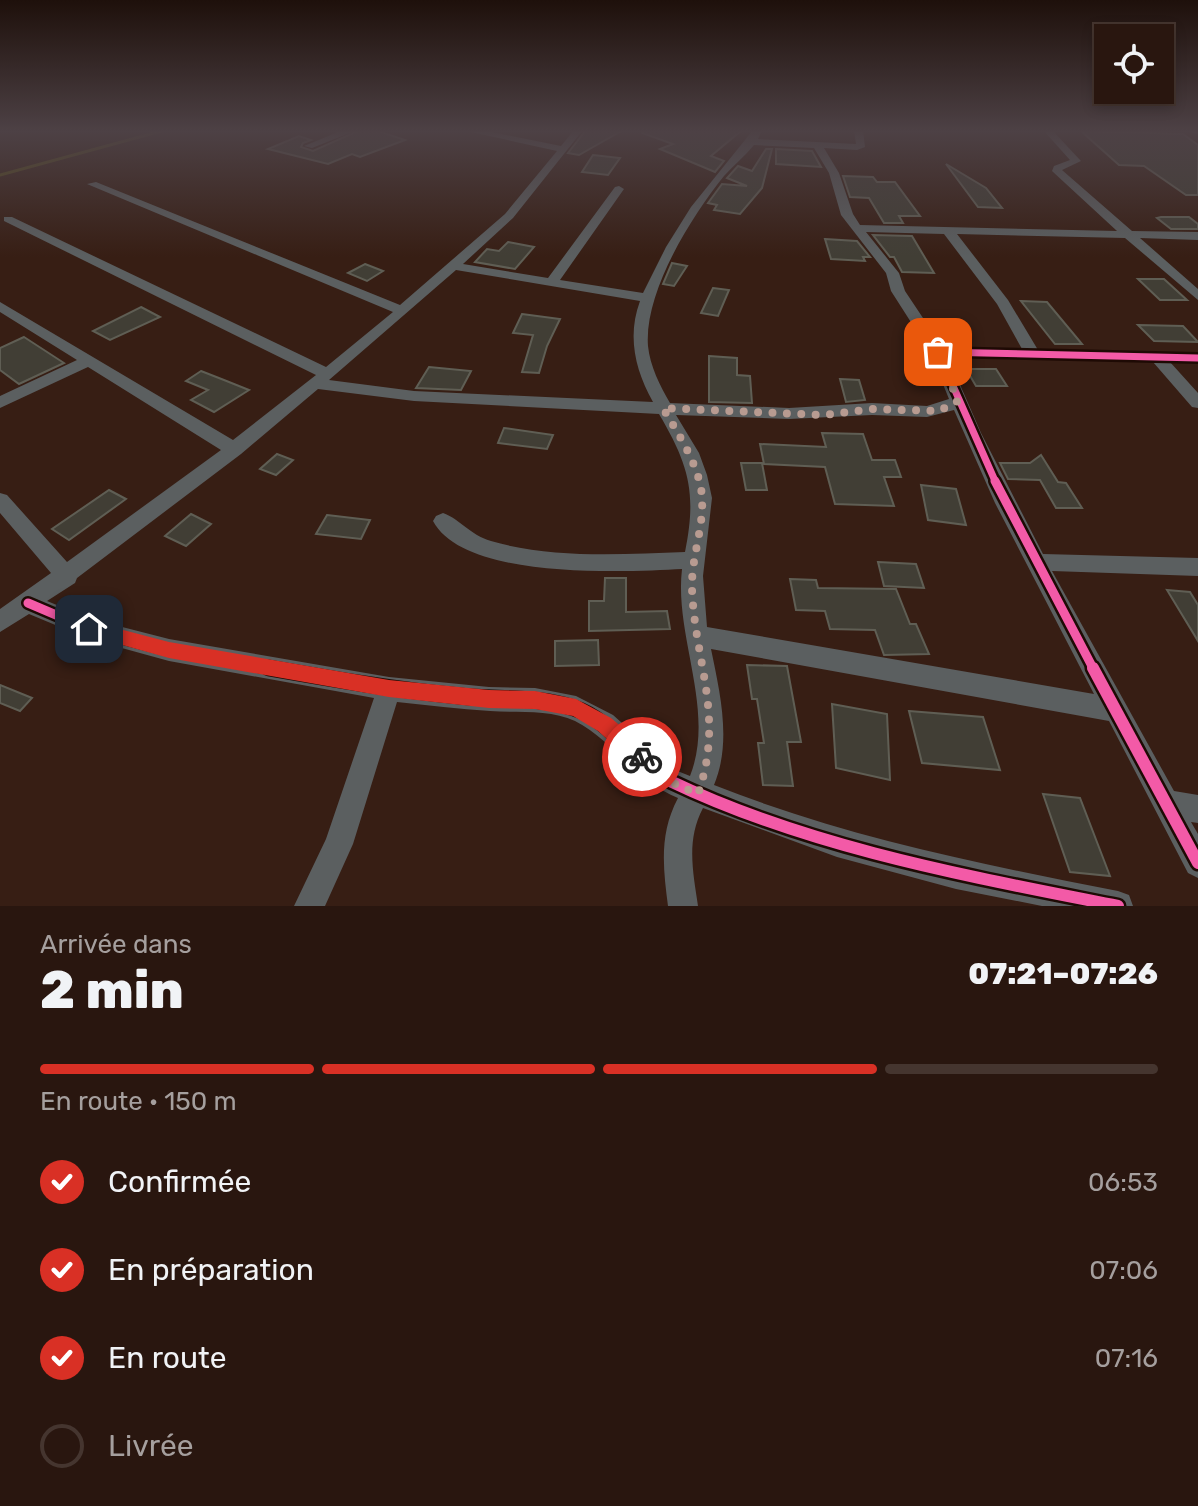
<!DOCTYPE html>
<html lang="fr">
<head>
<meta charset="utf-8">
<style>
	:root { --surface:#29160f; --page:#311f18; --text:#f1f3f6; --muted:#a59f9e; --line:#45352f; --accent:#d93025 }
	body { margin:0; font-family:Rubik,sans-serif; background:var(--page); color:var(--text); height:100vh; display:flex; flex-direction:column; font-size:30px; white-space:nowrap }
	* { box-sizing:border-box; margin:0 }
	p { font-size:26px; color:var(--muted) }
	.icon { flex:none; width:44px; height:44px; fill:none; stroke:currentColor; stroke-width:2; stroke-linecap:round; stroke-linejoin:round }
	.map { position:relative; height:906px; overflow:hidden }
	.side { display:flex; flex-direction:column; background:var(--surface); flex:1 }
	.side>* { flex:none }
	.buttons { position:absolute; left:1094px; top:24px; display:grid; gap:16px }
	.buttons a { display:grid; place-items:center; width:80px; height:80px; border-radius:0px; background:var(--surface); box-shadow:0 4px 12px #0003,0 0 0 2px var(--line); font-size:40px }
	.pin { position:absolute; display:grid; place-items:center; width:68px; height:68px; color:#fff; margin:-34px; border-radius:16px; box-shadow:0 4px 12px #0006 }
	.courier { position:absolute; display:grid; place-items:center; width:80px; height:80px; margin:-40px; border:6px solid #d93025; border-radius:50%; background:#fff; color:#222; box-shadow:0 2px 10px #0007 }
	.summary em { font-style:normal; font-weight:800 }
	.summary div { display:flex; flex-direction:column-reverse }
	.summary { display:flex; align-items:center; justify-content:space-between; height:136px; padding:0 40px }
	h1 { font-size:52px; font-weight:800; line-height:60px }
	.bar { display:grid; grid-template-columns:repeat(4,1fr); gap:12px 8px; align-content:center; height:96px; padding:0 40px }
	.bar i { height:10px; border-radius:6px; background:var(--line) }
	.bar .active { background:var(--accent) }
	.bar p { grid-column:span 4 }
	ol { padding:0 40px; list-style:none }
	li { display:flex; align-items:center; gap:24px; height:88px }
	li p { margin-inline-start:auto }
	li .icon { padding:8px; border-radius:50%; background:var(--accent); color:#fff; stroke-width:4 }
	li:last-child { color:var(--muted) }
	li i { width:44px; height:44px; border:4px solid var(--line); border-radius:50% }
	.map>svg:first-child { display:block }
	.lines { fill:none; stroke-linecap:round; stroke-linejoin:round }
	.stream { stroke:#554b19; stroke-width:3 }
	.building { fill:#413e35; stroke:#5f5e54; stroke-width:2 }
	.street { fill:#5b5f60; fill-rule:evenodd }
	.cycleway-far2-casing { stroke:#1e0a04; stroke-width:12 }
	.cycleway-far1-casing { stroke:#1e0a04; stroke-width:14 }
	.cycleway-casing { stroke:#1e0a04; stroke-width:17 }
	.cycleway-far2 { stroke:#f35aa7; stroke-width:7 }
	.cycleway-far1 { stroke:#f35aa7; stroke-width:9 }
	.cycleway { stroke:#f35aa7; stroke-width:12 }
	.route { fill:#d93025 }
	.done { stroke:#b89b91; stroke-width:8; stroke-dasharray:0 14.4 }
</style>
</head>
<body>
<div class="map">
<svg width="1198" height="906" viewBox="0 0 1198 906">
	<rect width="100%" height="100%" fill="#371e14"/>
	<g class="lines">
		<polyline class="stream" points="0,175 165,130"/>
	</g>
	<g class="building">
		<polygon points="360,130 375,130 405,140 360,157 352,154 328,164 268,149 299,136 311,140 303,143 301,147 313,151"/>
		<polygon points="586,130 623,130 579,155 568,153"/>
		<polygon points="643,130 742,130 711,156 724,161 715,172 660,149 673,144 642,133"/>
		<polygon points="1081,131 1183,134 1198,145 1198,195 1186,195 1144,166 1119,165"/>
		<polygon points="766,149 772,149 762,188 740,214 714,210 717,205 708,203 722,184 747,186 727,178 738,166 752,171"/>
		<polygon points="776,149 812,151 821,167 776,164"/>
		<polygon points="593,155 620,158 608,175 582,172"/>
		<polygon points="946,164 986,188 1002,208 978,207"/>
		<polygon points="843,176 873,177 877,182 895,182 920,216 899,216 903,223 884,223 869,198 850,197"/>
		<polygon points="1161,217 1189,217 1198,224 1198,229 1171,229 1157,218"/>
		<polygon points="873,235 912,236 934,273 902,272 894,257 890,257"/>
		<polygon points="825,239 857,241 870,257 863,257 865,261 831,259"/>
		<polygon points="508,242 534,247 515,269 475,262 487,249 499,251"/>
		<polygon points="672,263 687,266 674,286 663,284"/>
		<polygon points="365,264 383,271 367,281 348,273"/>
		<polygon points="1138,279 1164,279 1187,300 1160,300"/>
		<polygon points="713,288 729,290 718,316 701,313"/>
		<polygon points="1021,301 1047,302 1082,344 1055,344"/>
		<polygon points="141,307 160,317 110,340 93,331"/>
		<polygon points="522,314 560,319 547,346 539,373 522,372 533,335 513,333"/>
		<polygon points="1138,325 1183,326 1198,342 1154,341"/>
		<polygon points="24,337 64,363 19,384 0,370 0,348"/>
		<polygon points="709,356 737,358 737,375 750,376 752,403 709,402"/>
		<polygon points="429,367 471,371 461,390 416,388"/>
		<polygon points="966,369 996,369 1007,386 976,386"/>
		<polygon points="201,371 224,380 249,390 214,412 191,400 208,390 186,381"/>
		<polygon points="840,379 859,380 865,400 846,402"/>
		<polygon points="504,428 553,435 547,449 498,443"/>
		<polygon points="822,433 863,434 872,460 895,460 901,477 884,477 894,506 835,504 825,467 764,464 760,444 826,447"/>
		<polygon points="277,454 293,460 276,475 260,469"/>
		<polygon points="1041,455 1058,482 1066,483 1082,508 1056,508 1040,480 1008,479 1000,463 1030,463"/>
		<polygon points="741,463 762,463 767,490 746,490"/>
		<polygon points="921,485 956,489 966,525 928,520"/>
		<polygon points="109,490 126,499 69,540 52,529"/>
		<polygon points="191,514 211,524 186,546 165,536"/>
		<polygon points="327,515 370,520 361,539 316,534"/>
		<polygon points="878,562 916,564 924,588 884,586"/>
		<polygon points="605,578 626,578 626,612 667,611 670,629 589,631 589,601 604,601"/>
		<polygon points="790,579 816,580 818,588 896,589 910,624 916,624 929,654 884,655 875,630 830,629 825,611 796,610"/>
		<polygon points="1167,590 1190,592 1198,605 1198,641"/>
		<polygon points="598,640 599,665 555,666 555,641"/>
		<polygon points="747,665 787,666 801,742 787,742 793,786 763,785 758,743 764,743 757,699 752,699"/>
		<polygon points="0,685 32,698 20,711 0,703"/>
		<polygon points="832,704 887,714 890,780 836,768"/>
		<polygon points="909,711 983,717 1000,770 922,763"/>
		<polygon points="1043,794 1080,798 1110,876 1070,872"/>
	</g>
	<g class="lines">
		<g class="street">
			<polygon points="343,130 357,130 312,148 304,146"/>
			<path d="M462,130h20l79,16 13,-16h9l-70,88 -50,46 85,14 67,-91 4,-1 5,3 -64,91 83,13 23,-46 25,-40 62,-77h9l-4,9 98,5 -2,-14h9l2,17 -8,3 -33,-2 15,25 14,41 7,11 257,6 -65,-60 2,-5 16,-6 -27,-30h9l29,31 -19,9 70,61 66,1v8l-58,-2 58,51v11l-73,-62 -168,-4 51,66 30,50 160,3v10l-28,-1 28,31v15l-6,-1 -39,-45 -205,-5 33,76 62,121 155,4v18l-146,-5 122,220 24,4v28l-7,-1 7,12v44l-10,-5 -79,-152 -398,-72c9,44 21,93 3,136 131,52 267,79 404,106l11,4 4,11h-91l-86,-17 -119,-32 -134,-49c-17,32 -10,64 -5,98h-30c-5,-39 -9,-72 10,-108 -41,-16 -64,-57 -103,-77 -25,-12 -58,-8 -85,-10 -31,-2 -62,-6 -93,-9l-44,142 -28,62h-31l32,-67 48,-141 -205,-37 -80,-22 -60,-25 -29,18v-23l51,-36 -51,-60v-20l7,2 60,67 154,-112 -133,-83 -88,41v-12l77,-36 -77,-48v-10l233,138 83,-65 -312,-154v-4h8l314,150 67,-55 -306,-128 9,-2 304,123 105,-91 52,-63zM754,145l60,3 15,25 12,42 45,58 5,18 39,61 19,47 -22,7 -55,-3 -83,5 -119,-5c-10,-17 -20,-37 -22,-57 -4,-54 43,-129 76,-170 10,-11 21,-20 30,-31zM866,232l78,2 53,70 25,45 -79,-1 -38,-57 -6,-18zM456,270l184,31c-13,35 -5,69 13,101l-239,-11 -85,-11zM318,389l96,12 245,13c30,51 38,79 26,138 -62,2 -133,7 -194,-11 -21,-6 -31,-22 -48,-28l-7,3 -3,5c31,59 191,51 249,48 -8,68 34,141 8,207l-15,-6 -62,-55 -37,-19 -41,-8 -46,-1 -100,-10 -220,-38 -78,-20 -44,-18 28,-18 2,-5 164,-124zM954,410l41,93 99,191 -387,-67 -4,-51 9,-78 -5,-23 -8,-22 -23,-38 113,4 83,-4 55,2z"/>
			<polygon points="1182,130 1198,130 1198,134"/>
		</g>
		<defs>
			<polyline id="cycleway-far2" points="996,483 938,352 1198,358"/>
			<g id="cycleway-far1">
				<polyline points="995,481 1094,670"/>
				<polyline points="28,603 89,629 169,650 280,670"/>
			</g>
			<g id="cycleway">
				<path d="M269,668c63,11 127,22 191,28 38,4 78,0 114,12 40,13 61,57 96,73 140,67 297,95 448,125"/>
				<polyline points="1093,668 1198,863"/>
			</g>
		</defs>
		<use href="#cycleway-far2" class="cycleway-far2-casing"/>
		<use href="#cycleway-far1" class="cycleway-far1-casing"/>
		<use href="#cycleway" class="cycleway-casing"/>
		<use href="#cycleway-far2" class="cycleway-far2"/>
		<use href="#cycleway-far1" class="cycleway-far1"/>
		<use href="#cycleway" class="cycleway"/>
	</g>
	<linearGradient id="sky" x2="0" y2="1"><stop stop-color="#1e100b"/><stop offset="0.51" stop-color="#4d4145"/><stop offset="1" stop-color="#4d4145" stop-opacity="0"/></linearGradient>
	<rect width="1198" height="257" fill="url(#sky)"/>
	<polygon class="route" points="89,621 169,642 389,680 489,690 535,691 576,699 611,718 649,750 651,757 649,764 642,766 635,764 598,731 573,716 535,709 489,708 389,697 169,658 83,634 80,629"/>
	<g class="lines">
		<path class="done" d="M642,757l24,23 32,14c27,-78 -3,-130 -6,-205 -1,-31 12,-61 10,-92 -2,-31 -24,-63 -39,-89l161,7 48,-6 67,2 19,-10 -20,-49"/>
	</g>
</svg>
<div class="buttons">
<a><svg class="icon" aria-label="locate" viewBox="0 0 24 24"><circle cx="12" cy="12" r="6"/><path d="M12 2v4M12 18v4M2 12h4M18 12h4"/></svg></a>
</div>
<div class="pin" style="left:938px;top:352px;background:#ea580c"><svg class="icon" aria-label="bag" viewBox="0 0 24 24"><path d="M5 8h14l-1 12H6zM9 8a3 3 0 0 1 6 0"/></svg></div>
<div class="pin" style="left:89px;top:629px;background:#1f2937"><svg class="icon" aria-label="home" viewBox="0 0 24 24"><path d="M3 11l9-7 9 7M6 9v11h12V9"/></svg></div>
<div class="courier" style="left:642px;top:757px"><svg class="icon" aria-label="bike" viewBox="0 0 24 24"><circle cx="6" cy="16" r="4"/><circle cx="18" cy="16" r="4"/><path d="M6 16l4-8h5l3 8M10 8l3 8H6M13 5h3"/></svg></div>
</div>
<section class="side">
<div class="summary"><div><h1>2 min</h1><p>Arrivée dans</p></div><em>07:21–07:26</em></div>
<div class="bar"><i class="active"></i><i class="active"></i><i class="active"></i><i></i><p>En route · 150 m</p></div>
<ol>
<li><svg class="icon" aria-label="check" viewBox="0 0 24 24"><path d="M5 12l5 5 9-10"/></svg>Confirmée<p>06:53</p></li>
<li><svg class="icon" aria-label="check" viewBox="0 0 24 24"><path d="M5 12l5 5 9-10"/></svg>En préparation<p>07:06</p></li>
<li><svg class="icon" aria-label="check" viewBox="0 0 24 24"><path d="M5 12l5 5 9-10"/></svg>En route<p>07:16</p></li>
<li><i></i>Livrée</li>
</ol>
</section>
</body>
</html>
